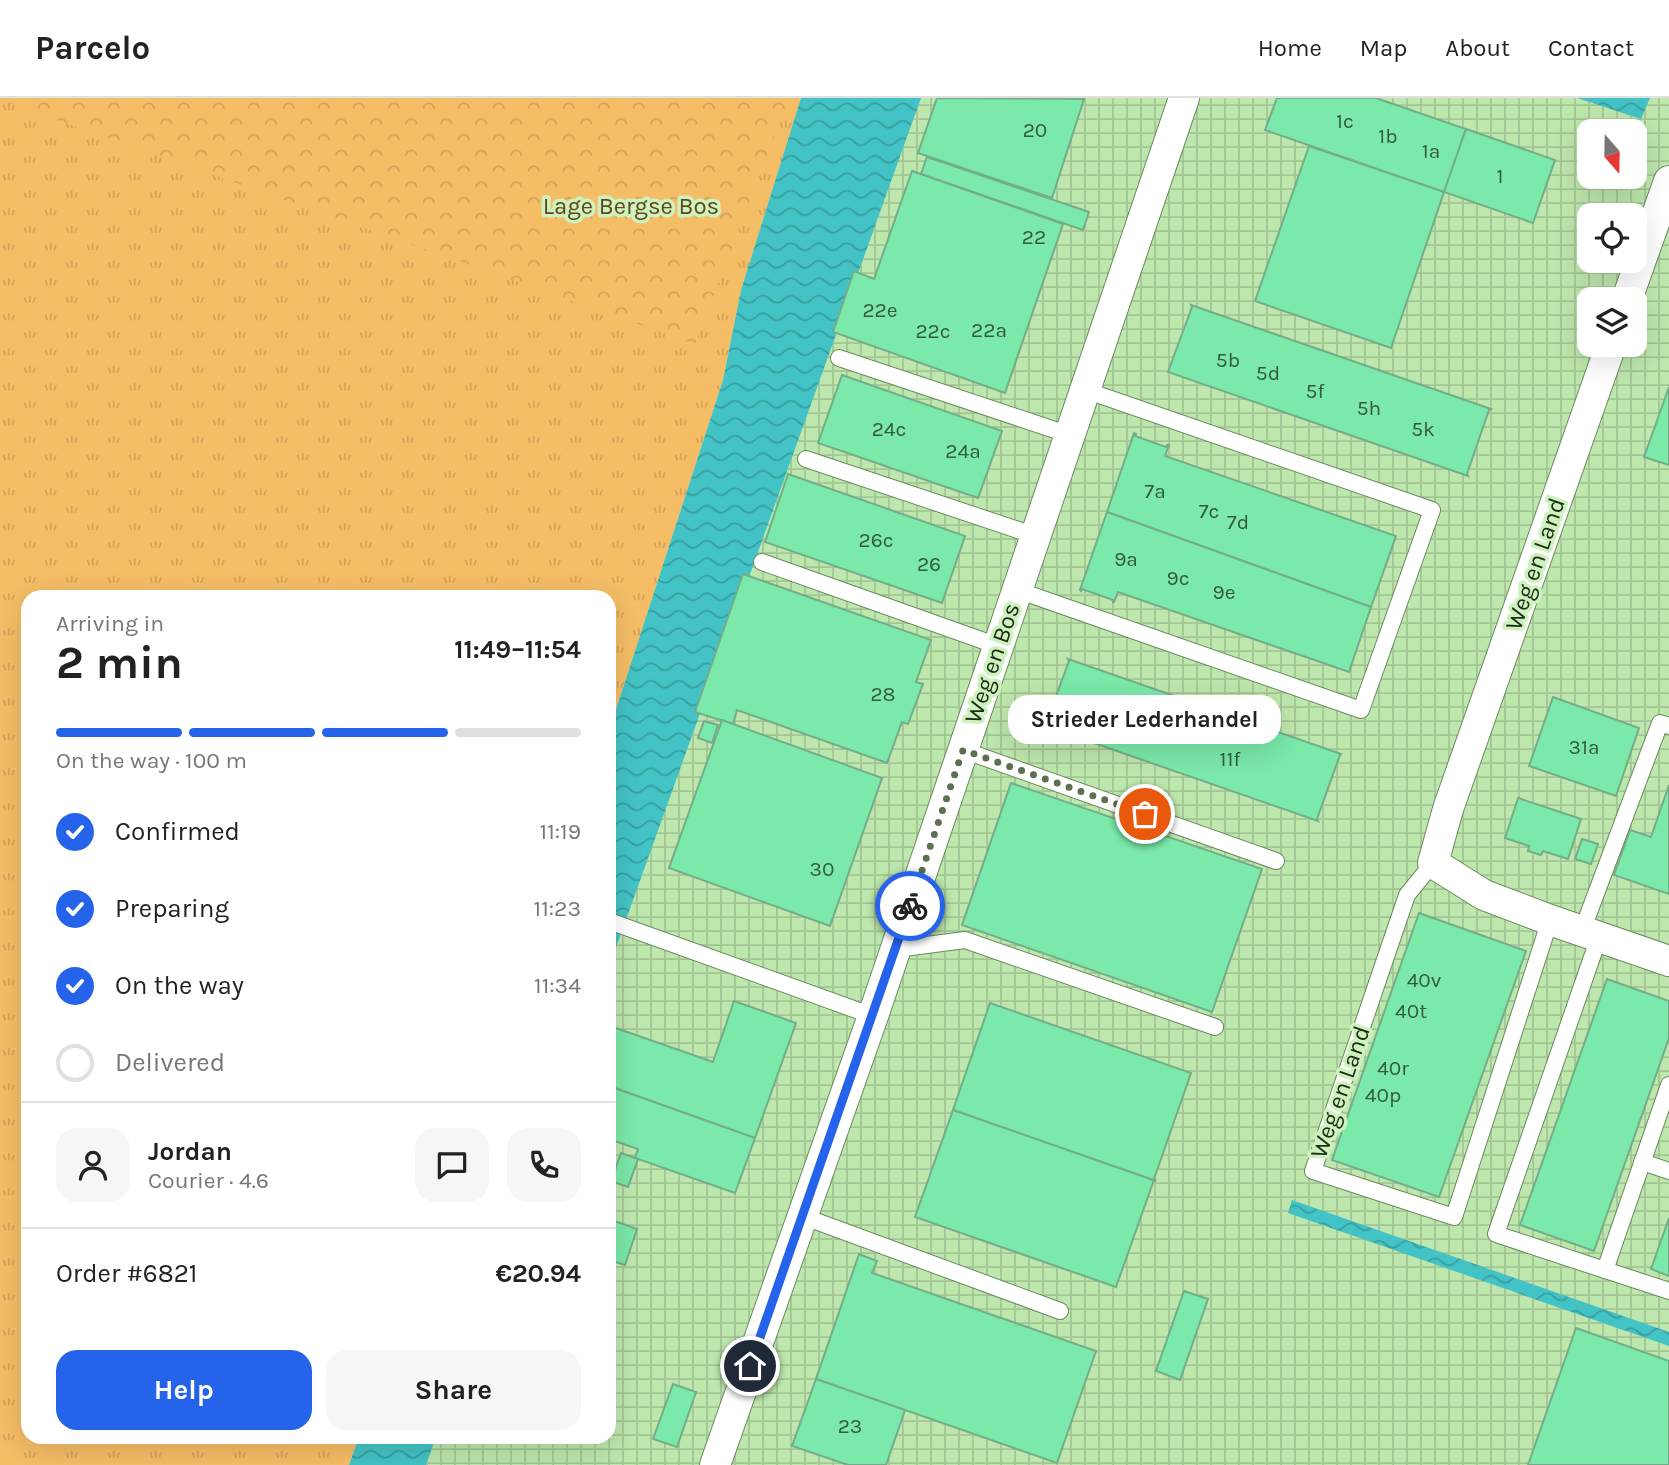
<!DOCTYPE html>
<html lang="en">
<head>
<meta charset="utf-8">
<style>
	:root { --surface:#fff; --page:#f6f6f6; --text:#222; --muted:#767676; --line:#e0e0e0; --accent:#2563eb }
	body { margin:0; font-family:Karla,sans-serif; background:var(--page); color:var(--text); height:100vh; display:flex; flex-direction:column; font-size:26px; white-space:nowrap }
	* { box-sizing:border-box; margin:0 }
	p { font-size:23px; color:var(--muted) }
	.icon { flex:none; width:38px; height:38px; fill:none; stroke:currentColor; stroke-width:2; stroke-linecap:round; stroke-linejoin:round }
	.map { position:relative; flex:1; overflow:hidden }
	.side { position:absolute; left:21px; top:492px; width:595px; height:854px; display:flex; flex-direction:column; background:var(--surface); border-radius:21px; box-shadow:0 7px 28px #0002 }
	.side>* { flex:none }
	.needle { width:46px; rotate:160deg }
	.buttons { position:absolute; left:1577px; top:21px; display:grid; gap:14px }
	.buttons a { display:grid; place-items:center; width:70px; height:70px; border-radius:14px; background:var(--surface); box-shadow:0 7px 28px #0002; font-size:35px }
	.pin { position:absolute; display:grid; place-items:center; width:60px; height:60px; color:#fff; margin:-30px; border:4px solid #fff; border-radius:50%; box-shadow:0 2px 7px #0007 }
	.courier { position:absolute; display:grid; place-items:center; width:70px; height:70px; margin:-35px; border:5px solid #2563eb; border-radius:50%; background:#fff; color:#222; box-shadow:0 2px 9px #0007 }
	.bubble { position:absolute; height:49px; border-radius:21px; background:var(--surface); box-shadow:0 7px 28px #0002; font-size:23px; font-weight:700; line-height:49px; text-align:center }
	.headline em { font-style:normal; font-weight:700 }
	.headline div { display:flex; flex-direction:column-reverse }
	.headline { display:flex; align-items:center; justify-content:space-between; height:119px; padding:0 35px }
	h1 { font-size:46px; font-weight:700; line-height:52px }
	.bar { display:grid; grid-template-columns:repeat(4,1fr); gap:10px 7px; align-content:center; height:84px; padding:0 35px }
	.bar i { height:9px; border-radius:5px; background:var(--line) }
	.bar .on { background:var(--accent) }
	.bar p { grid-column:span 4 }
	.line { display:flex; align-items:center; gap:18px; padding:0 35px; border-top:2px solid var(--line) }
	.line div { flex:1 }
	.round { display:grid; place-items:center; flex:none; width:74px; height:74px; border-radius:21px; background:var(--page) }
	ol { padding:0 35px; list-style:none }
	li { display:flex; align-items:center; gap:21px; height:77px }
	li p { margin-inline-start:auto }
	li .icon { padding:7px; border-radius:50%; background:var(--accent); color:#fff; stroke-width:4 }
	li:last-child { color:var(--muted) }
	li i { width:38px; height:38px; border:4px solid var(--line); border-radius:50% }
	.primary-button { display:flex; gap:14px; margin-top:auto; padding:14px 35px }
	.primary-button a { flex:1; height:80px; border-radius:21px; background:var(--accent); color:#fff; font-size:28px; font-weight:700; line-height:80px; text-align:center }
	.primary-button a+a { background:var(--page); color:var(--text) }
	header { display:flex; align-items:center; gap:42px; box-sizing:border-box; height:98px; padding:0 35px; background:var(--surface); border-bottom:2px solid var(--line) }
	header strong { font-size:33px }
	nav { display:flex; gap:38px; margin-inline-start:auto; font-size:24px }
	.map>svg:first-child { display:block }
	.industrial { fill:url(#industrial-grid); fill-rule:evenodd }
	.grass { fill:url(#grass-tufts) }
	.park { fill:url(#park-crowns) }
	.water { fill:url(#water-waves) }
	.building { fill:#7ae9a9; stroke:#74ad8a; stroke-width:2 }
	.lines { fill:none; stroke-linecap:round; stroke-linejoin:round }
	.service-casing { stroke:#6a8b5c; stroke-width:18 }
	.minor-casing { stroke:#6a8b5c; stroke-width:32 }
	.service { stroke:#fff; stroke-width:16 }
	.minor { stroke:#fff; stroke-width:30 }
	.done { stroke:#5b7151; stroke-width:7; stroke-dasharray:0 12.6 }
	.route { stroke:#2563eb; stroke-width:9 }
	.labels { text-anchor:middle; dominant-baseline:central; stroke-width:7; stroke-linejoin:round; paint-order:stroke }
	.number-label { font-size:21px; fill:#345a3c }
	.park-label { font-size:24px; fill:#61471e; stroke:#cdf2be }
	.street-label { font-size:24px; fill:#1d2b17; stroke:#cdf2be }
</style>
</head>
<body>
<header>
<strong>Parcelo</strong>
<nav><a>Home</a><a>Map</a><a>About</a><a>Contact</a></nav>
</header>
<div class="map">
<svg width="1669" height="1367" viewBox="0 0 1669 1367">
	<defs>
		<pattern id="industrial-grid" width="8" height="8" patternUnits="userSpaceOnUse" patternTransform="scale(1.75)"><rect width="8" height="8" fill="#bee7ad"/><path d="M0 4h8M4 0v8" fill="none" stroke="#a3c694"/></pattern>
		<pattern id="grass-tufts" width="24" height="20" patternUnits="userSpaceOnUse" patternTransform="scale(1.75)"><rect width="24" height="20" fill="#f5bd66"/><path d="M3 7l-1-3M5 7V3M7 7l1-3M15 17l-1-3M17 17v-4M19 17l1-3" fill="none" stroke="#d2a358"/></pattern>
		<pattern id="park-crowns" width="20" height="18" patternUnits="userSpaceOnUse" patternTransform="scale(1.75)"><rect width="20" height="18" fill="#f5bd66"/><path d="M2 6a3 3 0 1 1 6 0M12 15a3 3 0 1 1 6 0" fill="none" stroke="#d2a358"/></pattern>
		<pattern id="water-waves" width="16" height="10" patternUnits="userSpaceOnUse" patternTransform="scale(1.75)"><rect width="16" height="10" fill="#43c3c5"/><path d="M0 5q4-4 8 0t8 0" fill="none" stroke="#379f9f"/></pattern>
	</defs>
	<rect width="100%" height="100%" fill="#cdf2be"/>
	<path class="industrial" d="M872,0h797v1367h-1284l10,-28h214v-602zM1589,33h45v46h-45zM1589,117h45v46h-45zM1589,201h45v46h-45z"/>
	<polygon class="grass" points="0,0 801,0 741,192 723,282 609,633 609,499 28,499 28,1339 359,1339 349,1367 0,1367"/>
	<polygon class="park" points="0,0 789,0 695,246 0,2"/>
	<g class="water">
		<polygon points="801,0 921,0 609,869 609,633 723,282 741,192"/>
		<polygon points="1577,0 1650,0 1641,21"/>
		<polygon points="1292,1102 1669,1234 1669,1248 1288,1115"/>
		<polygon points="359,1339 436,1339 426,1367 349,1367"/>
	</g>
	<g class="building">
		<polygon points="937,0 1084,1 1052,100 918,55"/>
		<polygon points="1277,0 1376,0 1466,31 1444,94 1265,32"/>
		<polygon points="1466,31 1555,62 1533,125 1444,94"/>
		<polygon points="1309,48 1444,94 1391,250 1255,203"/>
		<polygon points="927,59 1089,114 1083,132 921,76"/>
		<polygon points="912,73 1063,126 1005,295 833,234 854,173 874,181"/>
		<polygon points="1191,207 1491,311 1489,312 1467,376 1468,378 1168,274 1192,209"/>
		<polygon points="842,277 1002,333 978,400 818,345"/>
		<polygon points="1669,289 1669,367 1644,359"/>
		<polygon points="1134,335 1136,336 1135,338 1166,349 1167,347 1169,347 1165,358 1396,438 1371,509 1107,414"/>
		<polygon points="788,376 965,438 942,505 765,444"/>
		<polygon points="1107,414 1371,509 1349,574 1118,494 1114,504 1113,504 1113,502 1082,491 1081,493 1080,492"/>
		<polygon points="743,476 931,542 916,584 923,586 908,626 902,624 887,665 737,612 733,626 695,614"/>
		<polygon points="1068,561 1341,656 1340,657 1317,721 1318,723 1045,628 1069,563"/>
		<polygon points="1553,599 1639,630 1616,698 1529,668"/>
		<polygon points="722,622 882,680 830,828 669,770"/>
		<polygon points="704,623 718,627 712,645 698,640"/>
		<polygon points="1011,685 1262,771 1212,914 962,827"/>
		<polygon points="1669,687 1669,796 1614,777 1630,732 1651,739"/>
		<polygon points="1518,700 1581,721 1568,761 1543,753 1541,757 1528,753 1529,748 1505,740"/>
		<polygon points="1582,741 1598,746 1591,766 1575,761"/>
		<polygon points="1419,815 1526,853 1439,1099 1332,1062"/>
		<polygon points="1607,881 1669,903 1669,940 1594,1153 1520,1127"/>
		<polygon points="734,903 796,925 755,1040 609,988 609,939 613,929 713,964"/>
		<polygon points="990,905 1191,975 1154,1081 1156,1083 953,1012"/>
		<polygon points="609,988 755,1040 735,1095 635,1060 638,1051 609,1041"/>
		<polygon points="953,1012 1156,1083 1154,1082 1116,1189 915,1119"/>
		<polygon points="621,1055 638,1061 628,1089 611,1083"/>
		<polygon points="1669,1120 1669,1178 1651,1171"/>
		<polygon points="609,1121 637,1131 625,1167 609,1162"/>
		<polygon points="859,1156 877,1163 872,1175 1096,1253 1057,1365 816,1281"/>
		<polygon points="1184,1193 1208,1201 1180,1282 1156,1273"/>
		<polygon points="1576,1230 1669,1263 1669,1367 1528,1367"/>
		<polygon points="816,1281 905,1312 886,1367 848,1367 792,1348"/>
		<polygon points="673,1286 696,1294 677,1349 653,1341"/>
	</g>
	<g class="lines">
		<defs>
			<g id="service">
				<polyline points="839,260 1070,337"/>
				<polyline points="806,361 1036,438"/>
				<polyline points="762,464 998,548"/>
				<polyline points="1017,492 1361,612 1432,412 1085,292"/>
				<polyline points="963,652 1276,763"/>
				<polyline points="1433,765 1407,797 1313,1073 1454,1119 1550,822"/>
				<polyline points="609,823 873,918"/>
				<polyline points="1582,833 1660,625 1669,628"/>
				<polyline points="1599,839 1496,1136 1605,1172 1669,987"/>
				<polyline points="896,851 965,842 1215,929"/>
				<polyline points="1642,1064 1669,1073"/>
				<polyline points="802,1118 1060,1213"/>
				<polyline points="1605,1172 1669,1193"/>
			</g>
			<g id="minor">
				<polyline points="1627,201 1669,83"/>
				<polyline points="1611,247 1448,711 1433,765 1484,797 1550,822 1669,863"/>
				<polyline points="715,1367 873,918 1184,0"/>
			</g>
		</defs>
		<use href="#service" class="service-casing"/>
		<use href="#minor" class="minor-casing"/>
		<use href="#service" class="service"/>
		<use href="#minor" class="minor"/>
	</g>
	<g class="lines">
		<polyline class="done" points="910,808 963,652 1145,716"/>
		<polyline class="route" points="750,1268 910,808"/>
	</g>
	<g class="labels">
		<g class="number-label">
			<text x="1345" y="23">1c</text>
			<text x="1035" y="32">20</text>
			<text x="1388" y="38">1b</text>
			<text x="1431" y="53">1a</text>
			<text x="1500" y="78">1</text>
			<text x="1034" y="139">22</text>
			<text x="880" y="212">22e</text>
			<text x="989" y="232">22a</text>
			<text x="933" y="233">22c</text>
			<text x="1228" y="262">5b</text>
			<text x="1268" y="275">5d</text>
			<text x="1315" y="293">5f</text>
			<text x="1369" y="310">5h</text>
			<text x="889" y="331">24c</text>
			<text x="1423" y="331">5k</text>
			<text x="963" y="353">24a</text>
			<text x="1155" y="393">7a</text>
			<text x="1209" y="413">7c</text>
			<text x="1238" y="424">7d</text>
			<text x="876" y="442">26c</text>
			<text x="1126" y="461">9a</text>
			<text x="929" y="466">26</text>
			<text x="1178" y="480">9c</text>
			<text x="1224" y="494">9e</text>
			<text x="883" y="596">28</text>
			<text x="1584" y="649">31a</text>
			<text x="1230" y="661">11f</text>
			<text x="822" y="771">30</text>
			<text x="1424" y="882">40v</text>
			<text x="1411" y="913">40t</text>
			<text x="1393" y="970">40r</text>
			<text x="1383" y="997">40p</text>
			<text x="850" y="1328">23</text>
		</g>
		<g class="park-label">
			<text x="631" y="108">Lage Bergse Bos</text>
		</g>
		<g class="street-label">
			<text transform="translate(1535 466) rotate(-71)">Weg en Land</text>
			<text transform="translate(992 565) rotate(-71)">Weg en Bos</text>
			<text transform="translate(1340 994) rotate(-71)">Weg en Land</text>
		</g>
	</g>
</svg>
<div class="buttons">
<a><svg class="needle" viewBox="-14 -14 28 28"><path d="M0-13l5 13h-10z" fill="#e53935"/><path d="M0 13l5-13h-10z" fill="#767676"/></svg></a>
<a><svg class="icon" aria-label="locate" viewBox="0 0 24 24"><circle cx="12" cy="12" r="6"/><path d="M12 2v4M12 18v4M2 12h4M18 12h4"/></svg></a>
<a><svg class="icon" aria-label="layers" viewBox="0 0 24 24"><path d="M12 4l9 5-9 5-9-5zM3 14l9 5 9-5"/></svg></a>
</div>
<div class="pin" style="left:1145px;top:716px;background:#ea580c"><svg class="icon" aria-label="bag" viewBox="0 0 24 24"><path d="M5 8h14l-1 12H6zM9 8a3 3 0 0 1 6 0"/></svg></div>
<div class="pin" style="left:750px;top:1268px;background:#1f2937"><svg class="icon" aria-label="home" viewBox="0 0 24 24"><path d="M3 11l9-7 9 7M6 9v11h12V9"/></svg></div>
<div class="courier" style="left:910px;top:808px"><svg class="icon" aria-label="bike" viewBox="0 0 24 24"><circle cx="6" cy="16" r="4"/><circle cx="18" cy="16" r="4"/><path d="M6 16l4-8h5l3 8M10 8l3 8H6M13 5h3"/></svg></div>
<div class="bubble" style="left:1008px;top:597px;width:273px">Strieder Lederhandel</div>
<section class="side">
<div class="headline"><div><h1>2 min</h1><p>Arriving in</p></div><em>11:49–11:54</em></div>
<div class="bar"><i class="on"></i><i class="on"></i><i class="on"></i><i></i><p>On the way · 100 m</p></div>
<ol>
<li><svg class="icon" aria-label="check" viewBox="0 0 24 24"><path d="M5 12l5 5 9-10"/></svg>Confirmed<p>11:19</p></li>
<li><svg class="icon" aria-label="check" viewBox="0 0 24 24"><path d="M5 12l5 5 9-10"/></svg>Preparing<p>11:23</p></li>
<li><svg class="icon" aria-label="check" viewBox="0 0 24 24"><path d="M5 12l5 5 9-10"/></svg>On the way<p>11:34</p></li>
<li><i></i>Delivered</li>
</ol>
<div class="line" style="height:126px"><a class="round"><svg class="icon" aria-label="person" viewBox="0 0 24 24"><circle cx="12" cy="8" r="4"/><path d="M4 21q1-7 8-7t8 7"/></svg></a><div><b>Jordan</b><p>Courier · 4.6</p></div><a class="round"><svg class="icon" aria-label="chat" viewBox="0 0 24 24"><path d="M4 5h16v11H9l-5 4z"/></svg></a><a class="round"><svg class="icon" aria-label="phone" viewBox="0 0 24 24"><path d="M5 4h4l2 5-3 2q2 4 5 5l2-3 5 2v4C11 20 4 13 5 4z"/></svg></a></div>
<div class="line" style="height:91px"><div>Order #6821</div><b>€20.94</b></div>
<div class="primary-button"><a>Help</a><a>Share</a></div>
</section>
</div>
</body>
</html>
